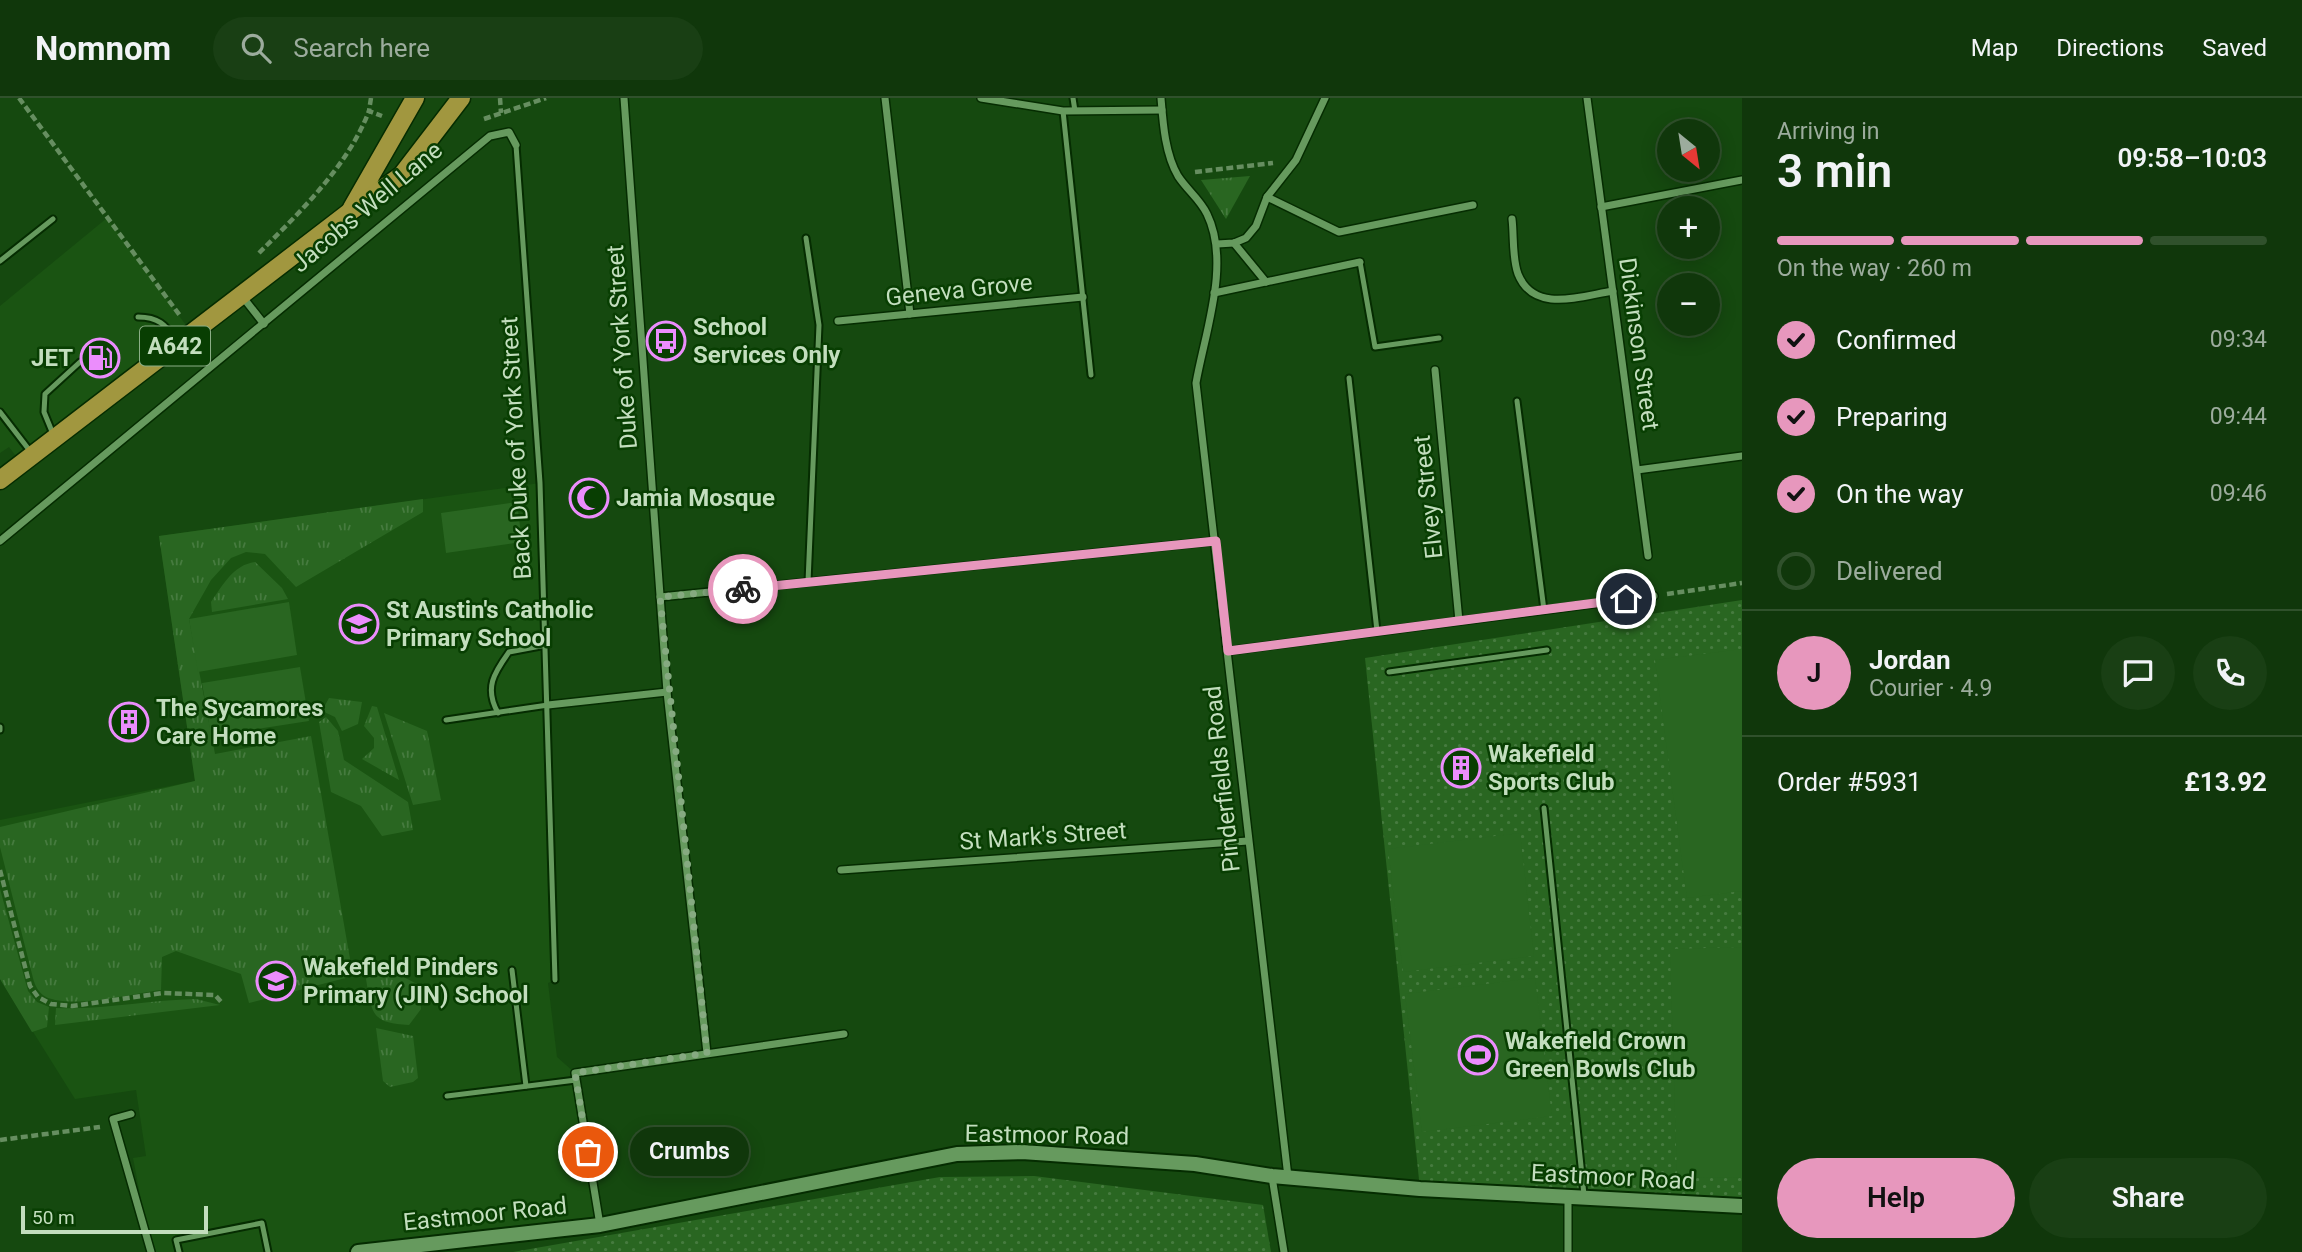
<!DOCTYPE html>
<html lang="en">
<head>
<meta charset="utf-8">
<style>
	:root { --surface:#10370b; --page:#193f14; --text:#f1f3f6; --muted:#9cac9d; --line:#30512c; --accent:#e797bd }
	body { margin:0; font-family:Roboto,sans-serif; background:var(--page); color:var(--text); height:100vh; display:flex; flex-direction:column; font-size:26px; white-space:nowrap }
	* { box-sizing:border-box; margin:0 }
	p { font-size:23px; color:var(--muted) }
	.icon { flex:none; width:38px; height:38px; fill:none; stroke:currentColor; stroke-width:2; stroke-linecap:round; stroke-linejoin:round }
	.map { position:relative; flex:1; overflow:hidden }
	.sheet { display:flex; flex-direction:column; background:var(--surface); width:560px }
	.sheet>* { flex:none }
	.needle { width:46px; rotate:150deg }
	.controls { position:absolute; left:1657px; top:21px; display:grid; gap:14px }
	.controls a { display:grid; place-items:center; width:63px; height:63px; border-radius:50%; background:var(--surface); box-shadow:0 4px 18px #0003,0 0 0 2px var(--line); font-size:35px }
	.scale { position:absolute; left:21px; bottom:18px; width:187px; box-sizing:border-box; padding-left:7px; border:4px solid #c3debe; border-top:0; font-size:19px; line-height:24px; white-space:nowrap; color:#c3debe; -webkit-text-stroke:5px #083e02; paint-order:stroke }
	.pin { position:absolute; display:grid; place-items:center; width:60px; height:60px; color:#fff; margin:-30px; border:4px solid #fff; border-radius:50%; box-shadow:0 2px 7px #0007 }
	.courier { position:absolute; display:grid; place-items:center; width:70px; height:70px; margin:-35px; border:5px solid #e797bd; border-radius:50%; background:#fff; color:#222; box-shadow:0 2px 9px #0007 }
	.bubble { position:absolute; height:49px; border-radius:24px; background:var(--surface); box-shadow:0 4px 18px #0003,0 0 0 2px var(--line); font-size:23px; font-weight:600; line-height:49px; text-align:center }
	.overview em { font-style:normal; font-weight:600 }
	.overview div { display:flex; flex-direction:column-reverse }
	.overview { display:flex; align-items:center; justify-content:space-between; height:119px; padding:0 35px }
	h1 { font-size:46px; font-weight:600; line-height:52px }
	.bar { display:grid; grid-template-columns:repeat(4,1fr); gap:10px 7px; align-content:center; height:84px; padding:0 35px }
	.bar i { height:9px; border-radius:5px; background:var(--line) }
	.bar .on { background:var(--accent) }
	.bar p { grid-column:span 4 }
	.line { display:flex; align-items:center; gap:18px; padding:0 35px; border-top:2px solid var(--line) }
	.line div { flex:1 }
	.round { display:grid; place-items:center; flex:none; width:74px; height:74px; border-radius:37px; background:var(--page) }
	ol { padding:0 35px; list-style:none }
	li { display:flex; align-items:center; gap:21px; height:77px }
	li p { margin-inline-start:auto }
	li .icon { padding:7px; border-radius:50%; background:var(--accent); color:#111; stroke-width:4 }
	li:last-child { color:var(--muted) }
	li i { width:38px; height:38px; border:4px solid var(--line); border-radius:50% }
	.cta { display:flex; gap:14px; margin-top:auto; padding:14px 35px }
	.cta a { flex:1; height:80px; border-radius:42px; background:var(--accent); color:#111; font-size:28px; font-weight:600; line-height:80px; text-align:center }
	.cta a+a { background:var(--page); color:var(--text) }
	header { display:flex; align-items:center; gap:42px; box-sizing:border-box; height:98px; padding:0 35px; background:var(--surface); border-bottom:2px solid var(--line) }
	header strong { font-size:33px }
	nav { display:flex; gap:38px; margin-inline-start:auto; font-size:24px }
	.search { width:490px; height:63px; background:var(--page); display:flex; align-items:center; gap:18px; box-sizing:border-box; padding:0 24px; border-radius:38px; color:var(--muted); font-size:26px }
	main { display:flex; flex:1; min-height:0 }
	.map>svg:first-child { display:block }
	.built { fill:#1a5412 }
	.grass { fill:url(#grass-tufts) }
	.park { fill:url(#park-dots) }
	.pitch { fill:#296621 }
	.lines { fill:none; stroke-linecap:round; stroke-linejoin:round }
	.lane-casing { stroke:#052c01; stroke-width:9 }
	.street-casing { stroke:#052c01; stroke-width:10 }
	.secondary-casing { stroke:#052c01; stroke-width:18 }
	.primary-casing { stroke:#052c01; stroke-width:21 }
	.path { stroke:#668e60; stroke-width:4.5; stroke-dasharray:7 3.5; stroke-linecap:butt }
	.lane { stroke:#669a5e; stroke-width:5 }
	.street { stroke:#669a5e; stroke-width:7 }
	.secondary { stroke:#669a5e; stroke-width:14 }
	.primary { stroke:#a1973f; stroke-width:18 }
	.done { stroke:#86aa81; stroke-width:7; stroke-dasharray:0 12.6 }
	.route { stroke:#e797bd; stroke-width:9 }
	.labels { text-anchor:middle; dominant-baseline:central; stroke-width:5; stroke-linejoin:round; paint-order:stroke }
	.shield { fill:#083e02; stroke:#8bae86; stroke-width:2 }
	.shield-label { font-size:23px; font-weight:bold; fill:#c3debe }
	.street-label { font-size:24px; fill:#c3debe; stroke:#083e02 }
	.poi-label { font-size:24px; font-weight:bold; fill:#c3debe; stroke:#083e02; text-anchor:start }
</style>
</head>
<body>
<header>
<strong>Nomnom</strong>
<div class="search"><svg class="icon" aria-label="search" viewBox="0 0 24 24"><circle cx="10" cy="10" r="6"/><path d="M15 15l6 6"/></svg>Search here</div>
<nav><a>Map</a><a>Directions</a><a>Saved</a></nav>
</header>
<main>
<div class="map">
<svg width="1742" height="1154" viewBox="0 0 1742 1154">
	<defs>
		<pattern id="grass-tufts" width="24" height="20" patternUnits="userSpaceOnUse" patternTransform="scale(1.75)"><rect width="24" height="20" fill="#296621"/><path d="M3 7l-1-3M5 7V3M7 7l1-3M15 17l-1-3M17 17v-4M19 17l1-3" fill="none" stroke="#467b3f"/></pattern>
		<pattern id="park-dots" width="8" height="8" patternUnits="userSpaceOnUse" patternTransform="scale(1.75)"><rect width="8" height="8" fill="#296621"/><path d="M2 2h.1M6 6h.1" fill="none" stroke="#467b3f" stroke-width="1.8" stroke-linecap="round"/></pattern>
	</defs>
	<rect width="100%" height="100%" fill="#15490f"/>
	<g class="built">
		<polygon points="107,120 191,234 22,366 9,349 0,355 0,208"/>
		<polygon points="540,385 555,882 548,885 557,959 575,975 600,1127 358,1154 151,1154 133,1060 146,1058 136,992 75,1001 0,881 0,722 195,683 159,438"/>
	</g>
	<g class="grass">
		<polygon points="1250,78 1226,121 1201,82"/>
		<path d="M423,401v13l-127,75 -31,-33 -19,-2 -15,6 -20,22 -22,39 26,135 96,-18 42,240 -104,27 -8,-29 -65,-23 -14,6 -1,33c-31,4 -88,19 -115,7 -9,-5 -12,-14 -14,-23l-32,-127v-20l195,-46 -36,-245z"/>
		<path d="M255,464l27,26 6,11 -76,13 -1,-10c12,-17 22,-37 44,-40z"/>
		<polygon points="329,600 362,604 358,626 342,633 335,619 322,613"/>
		<polygon points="372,608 377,609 399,682 362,661 374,650 374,640 364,628"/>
		<polygon points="384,615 427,633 441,702 413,707"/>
		<polygon points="326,619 338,633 344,662 408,704 413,732 382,738 361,708 331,694 319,624"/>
		<polygon points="0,791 28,893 37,904 49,909 47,929 32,934 0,881"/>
		<path d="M378,866l41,21 2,24 -12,16c-37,-2 -37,-10 -43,-46z"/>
		<path d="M196,901l24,6 -165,20 1,-17c47,2 93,-8 140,-9z"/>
		<polygon points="376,930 413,938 418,980 413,984 390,989 383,983"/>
	</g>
	<g class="park">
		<polygon points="1742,502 1742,1108 1420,1091 1365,560"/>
		<polygon points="1034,1078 1263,1107 1271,1154 513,1154 940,1079"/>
	</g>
	<g class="pitch">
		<polygon points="517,404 522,444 446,455 441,415"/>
		<polygon points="289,504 297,557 198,574 189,521"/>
		<polygon points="1742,551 1742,793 1687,800 1655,562"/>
		<polygon points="300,569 309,623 211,638 202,585"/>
		<polygon points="1520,735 1534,858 1403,874 1388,751"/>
		<polygon points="1742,849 1742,1079 1677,1080 1670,851"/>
		<polygon points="1535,880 1552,1018 1422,1034 1405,896"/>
	</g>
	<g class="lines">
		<defs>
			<g id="lane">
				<polyline points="1073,0 1075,13"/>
				<polyline points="1063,13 1091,277"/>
				<polyline points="516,47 540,385 555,882"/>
				<polyline points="806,140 819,227 808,484"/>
				<polyline points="0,163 53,121"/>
				<polyline points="1360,164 1375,249 1439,240"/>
				<path d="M138,219c21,0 27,8 39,23"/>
				<polyline points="1349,280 1377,533"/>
				<polyline points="1517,303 1544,512"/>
				<polyline points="0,314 30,353"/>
				<polyline points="53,336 44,314 45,296 80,264"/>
				<polyline points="1389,574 1547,552"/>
				<path d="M498,615c-14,-25 -4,-40 11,-61l37,-7"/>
				<polyline points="446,622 548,607"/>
				<polyline points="0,632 0,629"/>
				<polyline points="1544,710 1584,1097"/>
				<polyline points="512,872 526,988"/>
				<polyline points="447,998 576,982"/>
				<polyline points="179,1154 176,1142 262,1125 268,1154"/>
			</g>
			<g id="street">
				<polyline points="624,0 667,594 707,955"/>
				<polyline points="885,0 910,216"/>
				<polyline points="981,0 1063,13 1162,12"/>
				<path d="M1161,0c2,25 4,56 17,78 9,14 22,23 29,38 24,49 -2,118 -11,169l92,794"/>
				<polyline points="1587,0 1648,458"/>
				<polyline points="1267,99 1339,134 1473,107"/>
				<polyline points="1601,109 1742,82"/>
				<path d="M1512,121c2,16 0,39 6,55 16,40 63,22 95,17"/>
				<polyline points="1234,145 1266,184"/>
				<polyline points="1217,146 1234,145 1246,140 1256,128 1267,99 1296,62 1325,0"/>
				<polyline points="1214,195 1360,164"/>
				<polyline points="242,198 264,226"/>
				<polyline points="838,223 1083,199"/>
				<polyline points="1435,272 1459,523"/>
				<polyline points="1637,372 1742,358"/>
				<polyline points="0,443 490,38 509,34 516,47"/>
				<polyline points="660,499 1216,443"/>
				<polyline points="1228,553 1654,498"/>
				<polyline points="548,607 667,594"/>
				<polyline points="841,772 1248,743"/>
				<polyline points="131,1016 113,1021 151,1154"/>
				<polyline points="1272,1079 1284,1154"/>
				<polyline points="600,1127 575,975 844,936"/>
				<polyline points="1568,1154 1568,1099"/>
			</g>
			<polyline id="secondary" points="358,1154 600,1127 957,1056 1022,1054 1195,1066 1272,1078 1420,1091 1742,1108"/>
			<g id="primary">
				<polyline points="352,110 415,0"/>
				<polyline points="0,382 351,113 402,77 461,0"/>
			</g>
		</defs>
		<use href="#lane" class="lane-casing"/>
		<use href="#street" class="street-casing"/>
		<use href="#secondary" class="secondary-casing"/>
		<use href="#primary" class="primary-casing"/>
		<g class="path">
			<polyline points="19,0 181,219"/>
			<polyline points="371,0 369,13 382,18"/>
			<polyline points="500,0 501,15"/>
			<polyline points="484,21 546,0"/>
			<polyline points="1195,74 1273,65"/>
			<path d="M259,155c41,-41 89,-87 110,-142"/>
			<polyline points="1667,496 1742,485"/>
			<polyline points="0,772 30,888 38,899 51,906 72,908 163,895 215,897 223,906"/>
			<polyline points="0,1042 100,1029"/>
		</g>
		<use href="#lane" class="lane"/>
		<use href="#street" class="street"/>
		<use href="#secondary" class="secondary"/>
		<use href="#primary" class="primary"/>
	</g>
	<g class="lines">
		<polyline class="done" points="588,1054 575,975 707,955 660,499 743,491"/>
		<polyline class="route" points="743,491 1216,443 1228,553 1626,501"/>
	</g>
	<defs>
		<symbol id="bus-ring" viewBox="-11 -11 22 22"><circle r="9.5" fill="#083e02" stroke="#eb8dfc" stroke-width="1.5"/><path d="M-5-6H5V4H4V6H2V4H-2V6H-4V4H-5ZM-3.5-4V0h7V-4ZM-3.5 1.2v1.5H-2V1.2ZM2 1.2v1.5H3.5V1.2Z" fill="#eb8dfc"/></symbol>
		<symbol id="fuel-ring" viewBox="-11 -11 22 22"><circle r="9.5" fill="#083e02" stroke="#eb8dfc" stroke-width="1.5"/><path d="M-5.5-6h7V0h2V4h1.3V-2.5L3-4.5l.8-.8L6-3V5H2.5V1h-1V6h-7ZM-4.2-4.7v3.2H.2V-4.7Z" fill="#eb8dfc"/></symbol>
		<symbol id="mosque-ring" viewBox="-11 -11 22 22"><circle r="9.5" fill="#083e02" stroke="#eb8dfc" stroke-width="1.5"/><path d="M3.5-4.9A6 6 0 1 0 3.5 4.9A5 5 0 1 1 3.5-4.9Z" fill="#eb8dfc"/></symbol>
		<symbol id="school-ring" viewBox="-11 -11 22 22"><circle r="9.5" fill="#083e02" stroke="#eb8dfc" stroke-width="1.5"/><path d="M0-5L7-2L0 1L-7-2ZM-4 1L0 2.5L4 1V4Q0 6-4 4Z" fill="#eb8dfc"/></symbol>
		<symbol id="building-ring" viewBox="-11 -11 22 22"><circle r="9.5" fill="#083e02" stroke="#eb8dfc" stroke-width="1.5"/><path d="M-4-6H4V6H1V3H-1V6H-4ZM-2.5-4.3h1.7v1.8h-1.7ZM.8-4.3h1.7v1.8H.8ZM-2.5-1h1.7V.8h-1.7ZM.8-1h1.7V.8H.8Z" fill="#eb8dfc"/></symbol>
		<symbol id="stadium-ring" viewBox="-11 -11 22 22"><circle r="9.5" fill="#083e02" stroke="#eb8dfc" stroke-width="1.5"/><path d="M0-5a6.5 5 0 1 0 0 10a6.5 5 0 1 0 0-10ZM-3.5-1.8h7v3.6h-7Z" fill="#eb8dfc"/></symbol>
	</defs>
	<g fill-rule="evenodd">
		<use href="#bus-ring" x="644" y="221" width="44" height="44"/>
		<use href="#fuel-ring" x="78" y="238" width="44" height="44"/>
		<use href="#mosque-ring" x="567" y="378" width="44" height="44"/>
		<use href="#school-ring" x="337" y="504" width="44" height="44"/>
		<use href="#building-ring" x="107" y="602" width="44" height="44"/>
		<use href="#building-ring" x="1439" y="648" width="44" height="44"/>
		<use href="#school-ring" x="254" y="861" width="44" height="44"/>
		<use href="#stadium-ring" x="1456" y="935" width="44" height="44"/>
	</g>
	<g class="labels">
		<rect class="shield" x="140" y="228.5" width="70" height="39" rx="5"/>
		<g class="shield-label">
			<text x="175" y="248">A642</text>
		</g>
		<g class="street-label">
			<text transform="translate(367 109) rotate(-40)">Jacobs Well Lane</text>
			<text transform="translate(959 192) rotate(-6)">Geneva Grove</text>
			<text transform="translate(1639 246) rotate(82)">Dickinson Street</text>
			<text transform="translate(622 249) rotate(-94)">Duke of York Street</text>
			<text transform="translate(516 350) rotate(-93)">Back Duke of York Street</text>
			<text transform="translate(1428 399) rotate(-96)">Elvey Street</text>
			<text transform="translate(1222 681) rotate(-96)">Pinderfields Road</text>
			<text transform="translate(1043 738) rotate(-4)">St Mark's Street</text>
			<text transform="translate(1047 1037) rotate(1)">Eastmoor Road</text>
			<text transform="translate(1613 1079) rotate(3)">Eastmoor Road</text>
			<text transform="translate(485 1116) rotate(-6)">Eastmoor Road</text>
		</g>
		<g class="poi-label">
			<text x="693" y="229">School<tspan x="693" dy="28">Services Only</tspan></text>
			<text x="73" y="260" text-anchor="end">JET</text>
			<text x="616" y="400">Jamia Mosque</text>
			<text x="386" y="512">St Austin's Catholic<tspan x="386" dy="28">Primary School</tspan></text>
			<text x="156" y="610">The Sycamores<tspan x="156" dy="28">Care Home</tspan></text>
			<text x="1488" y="656">Wakefield<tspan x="1488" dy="28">Sports Club</tspan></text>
			<text x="303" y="869">Wakefield Pinders<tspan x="303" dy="28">Primary (JIN) School</tspan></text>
			<text x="1505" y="943">Wakefield Crown<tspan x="1505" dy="28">Green Bowls Club</tspan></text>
		</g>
	</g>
</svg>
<div class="controls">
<a><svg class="needle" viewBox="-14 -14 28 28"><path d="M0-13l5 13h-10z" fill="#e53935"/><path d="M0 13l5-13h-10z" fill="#9cac9d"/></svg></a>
<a>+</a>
<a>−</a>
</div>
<div class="scale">50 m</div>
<div class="pin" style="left:588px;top:1054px;background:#ea580c"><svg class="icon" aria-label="bag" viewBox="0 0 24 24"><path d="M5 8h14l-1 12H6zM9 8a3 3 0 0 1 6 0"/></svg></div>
<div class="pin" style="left:1626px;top:501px;background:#1f2937"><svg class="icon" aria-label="home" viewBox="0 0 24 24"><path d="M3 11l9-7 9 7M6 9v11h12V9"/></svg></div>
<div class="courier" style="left:743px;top:491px"><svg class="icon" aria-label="bike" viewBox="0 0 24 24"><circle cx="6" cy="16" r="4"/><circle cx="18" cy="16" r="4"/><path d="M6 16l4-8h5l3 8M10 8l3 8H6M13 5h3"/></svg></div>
<div class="bubble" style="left:630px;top:1029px;width:119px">Crumbs</div>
</div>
<section class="sheet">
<div class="overview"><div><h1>3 min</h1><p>Arriving in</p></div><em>09:58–10:03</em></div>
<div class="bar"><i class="on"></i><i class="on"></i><i class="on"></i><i></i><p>On the way · 260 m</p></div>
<ol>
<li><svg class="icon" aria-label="check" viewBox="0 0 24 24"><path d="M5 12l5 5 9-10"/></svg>Confirmed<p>09:34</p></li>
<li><svg class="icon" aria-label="check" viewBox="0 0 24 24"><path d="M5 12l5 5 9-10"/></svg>Preparing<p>09:44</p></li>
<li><svg class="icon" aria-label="check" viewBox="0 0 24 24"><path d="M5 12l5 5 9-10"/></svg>On the way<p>09:46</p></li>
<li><i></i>Delivered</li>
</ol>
<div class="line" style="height:126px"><b class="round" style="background:var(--accent);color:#111">J</b><div><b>Jordan</b><p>Courier · 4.9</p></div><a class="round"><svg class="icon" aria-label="chat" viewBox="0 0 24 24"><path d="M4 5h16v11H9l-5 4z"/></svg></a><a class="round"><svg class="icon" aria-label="phone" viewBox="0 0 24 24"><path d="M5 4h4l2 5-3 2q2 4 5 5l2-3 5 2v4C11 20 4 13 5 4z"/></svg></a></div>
<div class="line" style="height:91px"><div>Order #5931</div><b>£13.92</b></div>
<div class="cta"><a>Help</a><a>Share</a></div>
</section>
</main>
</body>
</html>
